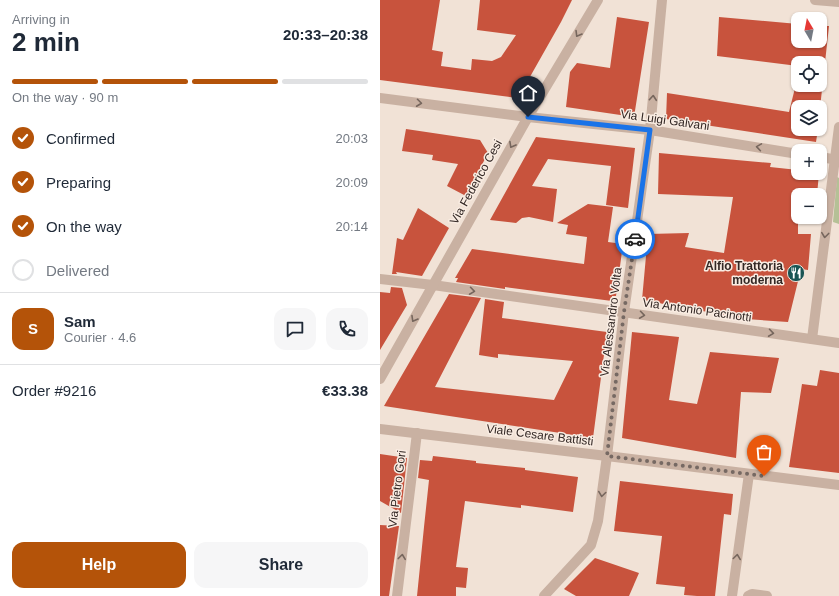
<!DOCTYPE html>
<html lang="en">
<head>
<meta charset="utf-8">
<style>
	:root { --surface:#fff; --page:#f6f6f7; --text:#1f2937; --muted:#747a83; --line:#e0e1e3; --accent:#b45309 }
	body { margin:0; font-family:Arial,sans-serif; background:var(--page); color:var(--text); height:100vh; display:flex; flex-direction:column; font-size:15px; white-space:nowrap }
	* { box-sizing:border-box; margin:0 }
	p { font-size:13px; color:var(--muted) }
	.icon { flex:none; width:22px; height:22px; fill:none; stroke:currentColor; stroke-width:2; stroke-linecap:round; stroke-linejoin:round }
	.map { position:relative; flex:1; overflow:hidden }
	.side { display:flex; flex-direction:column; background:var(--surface); width:380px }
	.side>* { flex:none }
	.needle { width:26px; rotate:350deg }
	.controls { position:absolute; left:411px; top:12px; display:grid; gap:8px }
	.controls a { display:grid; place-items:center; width:36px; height:36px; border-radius:8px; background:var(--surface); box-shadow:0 1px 3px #0004; font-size:20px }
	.pin { position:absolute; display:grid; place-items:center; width:34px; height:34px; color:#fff; margin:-41px -17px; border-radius:50% 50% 50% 0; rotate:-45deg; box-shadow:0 0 4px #0007 }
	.pin .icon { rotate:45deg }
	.courier { position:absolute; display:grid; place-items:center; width:40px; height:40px; margin:-20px; border:3px solid #1a73e8; border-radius:50%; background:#fff; color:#222; box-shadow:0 1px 5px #0007 }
	.summary em { font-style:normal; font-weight:700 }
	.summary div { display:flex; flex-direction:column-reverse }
	.summary { display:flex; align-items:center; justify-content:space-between; height:68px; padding:0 12px }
	h1 { font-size:26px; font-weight:700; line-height:30px }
	.bar { display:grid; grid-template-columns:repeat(4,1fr); gap:6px 4px; align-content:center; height:48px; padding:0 12px }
	.bar i { height:5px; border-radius:3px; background:var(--line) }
	.bar .active { background:var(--accent) }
	.bar p { grid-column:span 4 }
	.line { display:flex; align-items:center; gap:10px; padding:0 12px; border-top:1px solid var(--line) }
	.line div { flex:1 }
	.round { display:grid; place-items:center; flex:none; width:42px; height:42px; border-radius:12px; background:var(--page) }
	ol { padding:0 12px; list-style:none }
	li { display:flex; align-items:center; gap:12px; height:44px }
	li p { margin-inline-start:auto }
	li .icon { padding:4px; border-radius:50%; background:var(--accent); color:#fff; stroke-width:4 }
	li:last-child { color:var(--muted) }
	li i { width:22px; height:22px; border:2px solid var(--line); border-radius:50% }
	.action { display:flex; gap:8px; margin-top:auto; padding:8px 12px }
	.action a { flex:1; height:46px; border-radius:12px; background:var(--accent); color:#fff; font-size:16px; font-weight:700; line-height:46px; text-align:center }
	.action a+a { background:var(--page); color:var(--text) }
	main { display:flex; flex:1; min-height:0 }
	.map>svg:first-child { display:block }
	.green { fill:#b5c096 }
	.building { fill:#c8533d }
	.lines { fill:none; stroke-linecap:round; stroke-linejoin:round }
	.pedestrian { stroke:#c9b1a2; stroke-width:10 }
	.minor { stroke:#c9b1a2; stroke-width:10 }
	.tertiary { stroke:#c9b1a2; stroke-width:10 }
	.oneway { stroke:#76665d }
	.done { stroke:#766963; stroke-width:4; stroke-dasharray:0 7.2 }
	.route { stroke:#1a73e8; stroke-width:5 }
	.labels { text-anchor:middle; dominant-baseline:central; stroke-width:3; stroke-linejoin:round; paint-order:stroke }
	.street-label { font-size:12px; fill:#332825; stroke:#f9ece2 }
	.poi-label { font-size:12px; font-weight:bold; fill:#332825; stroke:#f9ece2; text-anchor:end }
</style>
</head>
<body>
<main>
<section class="side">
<div class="summary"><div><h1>2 min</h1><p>Arriving in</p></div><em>20:33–20:38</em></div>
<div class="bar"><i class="active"></i><i class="active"></i><i class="active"></i><i></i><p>On the way · 90 m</p></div>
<ol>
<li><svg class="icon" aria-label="check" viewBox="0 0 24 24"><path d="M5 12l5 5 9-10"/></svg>Confirmed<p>20:03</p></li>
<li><svg class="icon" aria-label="check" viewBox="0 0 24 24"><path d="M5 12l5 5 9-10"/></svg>Preparing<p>20:09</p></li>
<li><svg class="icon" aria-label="check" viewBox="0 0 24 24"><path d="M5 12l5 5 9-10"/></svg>On the way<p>20:14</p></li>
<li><i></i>Delivered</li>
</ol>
<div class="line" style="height:72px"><b class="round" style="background:var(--accent);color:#fff">S</b><div><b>Sam</b><p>Courier · 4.6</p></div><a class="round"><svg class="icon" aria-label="chat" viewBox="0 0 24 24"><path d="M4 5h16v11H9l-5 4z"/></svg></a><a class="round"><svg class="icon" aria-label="phone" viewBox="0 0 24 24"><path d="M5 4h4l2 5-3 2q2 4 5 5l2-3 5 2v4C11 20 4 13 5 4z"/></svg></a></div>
<div class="line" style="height:52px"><div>Order #9216</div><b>€33.38</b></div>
<div class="action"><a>Help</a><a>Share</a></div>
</section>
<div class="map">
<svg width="459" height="596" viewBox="0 0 459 596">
	<rect width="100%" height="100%" fill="#f1e2d6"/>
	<polygon class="green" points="457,177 459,178 459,224 453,222"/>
	<g class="building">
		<polygon points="0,0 60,0 52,50 63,52 61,66 91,70 92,59 112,61 121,57 136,35 97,30 100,0 192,0 181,22 138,98 0,80"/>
		<polygon points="237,17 269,22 254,117 186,107 190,72 197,63 230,68"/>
		<polygon points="339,17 418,24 418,41 440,41 440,26 449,26 440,108 440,107 418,107 418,129 438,129 436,142 286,119 287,93 409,112 418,76 418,85 440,85 440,63 418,63 418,66 337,56"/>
		<polygon points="26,129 100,140 108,153 86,196 67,186 78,164 52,160 53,155 22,151"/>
		<polygon points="156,137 255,148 248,208 226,205 231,166 168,159 152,186 177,189 173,222 149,217 142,218 136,223 110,220"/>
		<polygon points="279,153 391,163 390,167 418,170 418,173 439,173 437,195 418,195 418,234 431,234 428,270 421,269 408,322 366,319 262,300 268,234 309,233 305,247 344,253 353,197 278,194"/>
		<polygon points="208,204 233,207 228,242 243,244 236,296 232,296 232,301 125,287 125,289 76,282 78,278 75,278 92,249 204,264 207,237 186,234 188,225 177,223"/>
		<polygon points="38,208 69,228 42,276 16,272 17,274 12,274 17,238 23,240"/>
		<polygon points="11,287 22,288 27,305 0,350 0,292 10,293"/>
		<polygon points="69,294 101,298 55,387 174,400 193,361 118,354 118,358 99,355 105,299 124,302 122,318 227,332 213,438 4,406"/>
		<polygon points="252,332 299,337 289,400 317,404 330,352 399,358 391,393 361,392 356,458 242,438"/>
		<polygon points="440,370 459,373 459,473 409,467 422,384 437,386"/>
		<polygon points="0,454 27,458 21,513 0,501"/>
		<polygon points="53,456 96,461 96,463 145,468 145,470 198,477 193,512 141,505 141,508 85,501 76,567 88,568 86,588 76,587 76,596 37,596 44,527 45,527 44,527 49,480 38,478 40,460 52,461"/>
		<polygon points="240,481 353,494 351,515 344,514 335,596 317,596 304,595 305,587 276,584 282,536 234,531"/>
		<polygon points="0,525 19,526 9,596 0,596"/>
		<polygon points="215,558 259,573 249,596 196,596 184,589"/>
	</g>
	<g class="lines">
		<polyline class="pedestrian" points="368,596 372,594 387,596"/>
		<g class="minor">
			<polyline points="435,0 459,2"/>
			<polyline points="0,98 148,117 270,130 418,154"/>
			<polyline points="440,157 459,160"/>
			<polyline points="0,279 53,285 459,343"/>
			<polyline points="432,339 459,127"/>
			<polyline points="0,379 148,117 218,0"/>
			<polyline points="17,596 37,433"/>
			<polyline points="164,596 211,545 218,521 227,456 244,312 270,130 282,0"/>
			<polyline points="352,596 369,474"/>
		</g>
		<polyline class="tertiary" points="0,429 227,456 459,485"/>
	</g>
	<defs><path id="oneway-chevron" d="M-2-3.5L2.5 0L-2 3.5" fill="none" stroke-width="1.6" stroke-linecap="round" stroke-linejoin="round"/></defs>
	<g class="oneway">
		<use href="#oneway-chevron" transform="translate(198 34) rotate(121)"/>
		<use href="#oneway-chevron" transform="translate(273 98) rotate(-85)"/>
		<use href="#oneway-chevron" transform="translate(39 103) rotate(7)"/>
		<use href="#oneway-chevron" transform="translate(132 145) rotate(119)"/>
		<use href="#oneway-chevron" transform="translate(379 147) rotate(-171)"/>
		<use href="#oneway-chevron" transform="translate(445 235) rotate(97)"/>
		<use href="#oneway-chevron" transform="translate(92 291) rotate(8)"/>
		<use href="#oneway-chevron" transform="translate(262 315) rotate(8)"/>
		<use href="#oneway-chevron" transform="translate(34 319) rotate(120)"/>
		<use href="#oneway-chevron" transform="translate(391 333) rotate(8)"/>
		<use href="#oneway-chevron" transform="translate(222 494) rotate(98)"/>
		<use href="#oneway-chevron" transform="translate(22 557) rotate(-83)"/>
		<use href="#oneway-chevron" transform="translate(357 557) rotate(-82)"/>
	</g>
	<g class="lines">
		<polyline class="done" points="255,239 244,312 227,456 384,476"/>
		<polyline class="route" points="148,117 270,130 255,239"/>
	</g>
	<defs>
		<symbol id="restaurant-disc" viewBox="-11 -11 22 22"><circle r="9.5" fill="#1a5554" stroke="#f9ece2"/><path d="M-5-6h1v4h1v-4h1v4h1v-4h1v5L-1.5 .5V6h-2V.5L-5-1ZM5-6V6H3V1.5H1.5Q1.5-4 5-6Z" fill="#fff"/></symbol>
	</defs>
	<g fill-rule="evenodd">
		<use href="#restaurant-disc" x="406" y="263" width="20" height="20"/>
	</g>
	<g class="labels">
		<g class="street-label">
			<text transform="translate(285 120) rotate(8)">Via Luigi Galvani</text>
			<text transform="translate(96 182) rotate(-61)">Via Federico Cesi</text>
			<text transform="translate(317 310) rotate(8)">Via Antonio Pacinotti</text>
			<text transform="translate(231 322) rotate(-83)">Via Alessandro Volta</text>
			<text transform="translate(160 435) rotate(7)">Viale Cesare Battisti</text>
			<text transform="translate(17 489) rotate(-83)">Via Pietro Gori</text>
		</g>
		<g class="poi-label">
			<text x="403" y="266">Alfio Trattoria<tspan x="403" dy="14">moderna</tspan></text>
		</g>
	</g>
</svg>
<div class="controls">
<a><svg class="needle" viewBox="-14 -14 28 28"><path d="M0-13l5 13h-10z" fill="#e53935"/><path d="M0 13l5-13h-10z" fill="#747a83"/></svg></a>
<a><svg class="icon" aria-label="locate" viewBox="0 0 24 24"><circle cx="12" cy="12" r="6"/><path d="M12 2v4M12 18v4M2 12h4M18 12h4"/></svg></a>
<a><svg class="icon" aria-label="layers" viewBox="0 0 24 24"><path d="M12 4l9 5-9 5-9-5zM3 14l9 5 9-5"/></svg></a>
<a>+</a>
<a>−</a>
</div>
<div class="pin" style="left:384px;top:476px;background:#ea580c"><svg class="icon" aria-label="bag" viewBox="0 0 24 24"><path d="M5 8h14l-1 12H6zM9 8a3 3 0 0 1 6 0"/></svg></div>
<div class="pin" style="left:148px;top:117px;background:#1f2937"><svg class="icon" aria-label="home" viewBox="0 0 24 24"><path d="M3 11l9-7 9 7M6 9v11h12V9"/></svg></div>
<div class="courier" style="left:255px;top:239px"><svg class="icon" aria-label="car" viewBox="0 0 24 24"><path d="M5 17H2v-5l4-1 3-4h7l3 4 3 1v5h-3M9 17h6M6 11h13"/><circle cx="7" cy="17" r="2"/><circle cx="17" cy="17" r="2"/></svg></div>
</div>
</main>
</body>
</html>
